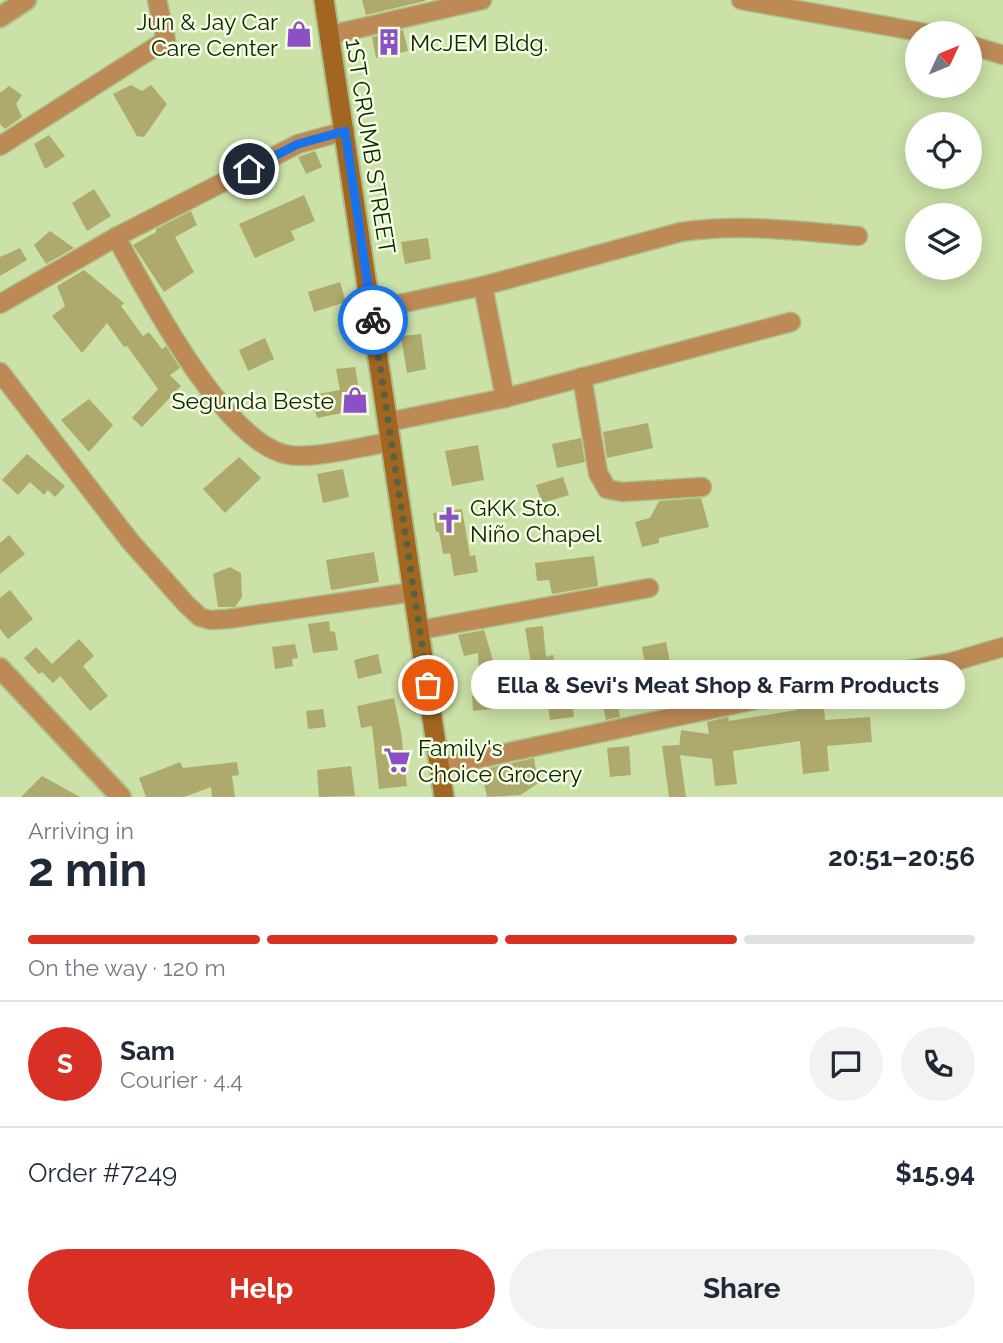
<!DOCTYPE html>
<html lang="en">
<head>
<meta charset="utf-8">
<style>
	:root { --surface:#fff; --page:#f2f2f3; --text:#1f2937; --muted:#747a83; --line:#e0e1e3; --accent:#d93025 }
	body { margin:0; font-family:Raleway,sans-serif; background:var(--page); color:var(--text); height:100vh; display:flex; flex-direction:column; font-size:26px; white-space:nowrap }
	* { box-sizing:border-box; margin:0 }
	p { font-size:23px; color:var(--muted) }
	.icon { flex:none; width:38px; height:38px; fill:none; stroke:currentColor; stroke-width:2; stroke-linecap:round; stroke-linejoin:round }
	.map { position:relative; height:797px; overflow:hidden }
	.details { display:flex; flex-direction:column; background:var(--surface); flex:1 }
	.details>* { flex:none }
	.needle { width:46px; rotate:46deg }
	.fabs { position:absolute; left:905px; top:21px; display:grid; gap:14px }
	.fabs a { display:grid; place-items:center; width:77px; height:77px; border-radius:50%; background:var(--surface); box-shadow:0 4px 18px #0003; font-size:35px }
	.pin { position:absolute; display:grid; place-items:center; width:60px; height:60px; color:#fff; margin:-30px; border:4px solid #fff; border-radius:50%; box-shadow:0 2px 7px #0007 }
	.courier { position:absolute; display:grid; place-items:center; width:70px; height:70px; margin:-35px; border:5px solid #1a73e8; border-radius:50%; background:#fff; color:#222; box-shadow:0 2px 9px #0007 }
	.bubble { position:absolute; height:49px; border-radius:24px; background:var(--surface); box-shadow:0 4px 18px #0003; font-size:23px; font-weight:700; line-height:49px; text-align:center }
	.headline em { font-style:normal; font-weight:700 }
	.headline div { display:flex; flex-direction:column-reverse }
	.headline { display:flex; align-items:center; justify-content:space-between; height:119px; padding:0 28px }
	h1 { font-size:46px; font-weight:700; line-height:52px }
	.bar { display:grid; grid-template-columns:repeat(4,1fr); gap:10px 7px; align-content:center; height:84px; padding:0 28px }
	.bar i { height:9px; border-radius:5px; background:var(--line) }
	.bar .on { background:var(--accent) }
	.bar p { grid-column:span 4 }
	.line { display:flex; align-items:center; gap:18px; padding:0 28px; border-top:2px solid var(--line) }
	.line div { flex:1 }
	.round { display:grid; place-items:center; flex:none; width:74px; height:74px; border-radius:37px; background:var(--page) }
	.button { display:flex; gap:14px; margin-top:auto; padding:14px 28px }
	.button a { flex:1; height:80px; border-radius:42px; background:var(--accent); color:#fff; font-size:28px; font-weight:700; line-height:80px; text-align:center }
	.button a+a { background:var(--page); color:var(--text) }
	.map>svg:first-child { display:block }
	.building { fill:#aeaa6d }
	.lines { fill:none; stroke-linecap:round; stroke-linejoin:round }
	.minor-casing { stroke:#abbe8a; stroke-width:21 }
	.tertiary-casing { stroke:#abbe8a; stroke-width:23 }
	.secondary-casing { stroke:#abbe8a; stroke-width:23 }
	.minor { stroke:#bd8a56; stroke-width:18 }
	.tertiary { stroke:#bd8a56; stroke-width:19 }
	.secondary { stroke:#a26621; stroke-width:19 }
	.done { stroke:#566240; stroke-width:7; stroke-dasharray:0 12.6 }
	.route { stroke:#1a73e8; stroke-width:9 }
	.labels { text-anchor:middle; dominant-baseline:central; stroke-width:5; stroke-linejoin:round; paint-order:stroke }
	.poi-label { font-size:23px; fill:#171e08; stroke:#f2fee0; text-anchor:start }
	.street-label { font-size:23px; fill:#171e08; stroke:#f2fee0 }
</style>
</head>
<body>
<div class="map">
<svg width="1003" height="797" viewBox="0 0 1003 797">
	<rect width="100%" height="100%" fill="#cbe1a7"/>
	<g class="building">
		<polygon points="362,0 425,0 425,1 366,15"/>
		<polygon points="403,30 408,51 376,58 372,37"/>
		<polygon points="131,85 142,91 151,85 167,104 144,137 137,136 113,94"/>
		<polygon points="9,86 22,95 16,104 22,117 5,129 0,124 0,93"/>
		<polygon points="49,135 65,156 45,169 34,144"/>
		<polygon points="315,151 322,167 306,174 298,157"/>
		<polygon points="94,189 111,216 87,231 72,203"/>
		<polygon points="304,195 315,221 291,231 295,240 255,258 239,224"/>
		<polygon points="191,211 197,225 175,237 194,272 164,292 133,245 156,232 156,229"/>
		<polygon points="50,231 74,248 46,264 34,245"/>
		<polygon points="428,238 431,259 405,264 401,242"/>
		<polygon points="20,248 27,260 0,276 0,257"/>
		<polygon points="84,270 124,303 121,306 143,336 149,332 162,349 166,346 180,368 170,375 181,386 142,427 132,418 158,389 127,346 124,347 107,323 82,353 52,316 65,306 57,286"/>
		<polygon points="340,282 346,302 314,312 308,292"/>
		<polygon points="421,334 426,369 407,373 401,336"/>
		<polygon points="265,338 274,359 248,371 239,350"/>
		<polygon points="355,367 362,406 341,409 342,413 317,418 312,395 340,390 336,369"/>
		<polygon points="89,399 113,425 89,452 61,420"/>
		<polygon points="648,423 653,448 607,458 603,432"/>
		<polygon points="581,438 585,462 557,468 552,444"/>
		<polygon points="478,445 484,480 452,486 445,451"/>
		<polygon points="27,454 65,486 55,497 48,490 44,495 30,482 18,495 2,480"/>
		<polygon points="239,457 261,478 225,513 203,489"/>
		<polygon points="343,469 349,497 323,503 317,474"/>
		<polygon points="563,477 569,495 542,503 536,485"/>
		<polygon points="701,498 709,527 659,538 659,543 642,547 635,522 650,518 659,501"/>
		<polygon points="462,509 470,556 475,555 478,572 454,576 450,553 443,554 439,532 436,532 433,513"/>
		<polygon points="9,535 25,554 0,574 0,543"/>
		<polygon points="374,552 379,582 331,590 326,560"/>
		<polygon points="594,556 598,586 552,594 549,580 537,581 535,563"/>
		<polygon points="230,567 241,573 242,597 235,607 218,607 213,574"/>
		<polygon points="10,590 33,619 8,639 0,629 0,598"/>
		<polygon points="329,621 330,631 335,632 338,650 313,653 308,624"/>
		<polygon points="543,626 546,657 553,655 559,685 569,684 574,717 550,720 545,685 535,687 525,628"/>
		<polygon points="484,630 493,660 504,660 505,673 500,673 503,708 473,711 472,696 478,695 475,680 479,679 478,653 464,656 458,635"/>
		<polygon points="79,639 94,656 83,666 108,696 90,711 60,676 53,683 42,672 39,674 24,658 36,647 52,664"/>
		<polygon points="666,642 671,668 646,672 642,647"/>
		<polygon points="295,644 298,658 292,659 293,666 275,669 272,647"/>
		<polygon points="378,654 382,673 358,679 354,660"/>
		<polygon points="637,688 641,705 624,708 621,691"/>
		<polygon points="823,697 825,720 870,717 872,742 827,746 829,771 803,774 800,741 733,751 737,784 715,786 712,759 680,755 686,797 669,797 662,746 679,745 679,748 681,730 709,734 707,722 728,717 729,721 797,710 796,703"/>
		<polygon points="394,698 401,732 407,786 379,789 372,726 361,728 357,706"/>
		<polygon points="618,705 620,717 606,720 603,707"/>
		<polygon points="323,709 326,727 308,729 306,711"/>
		<polygon points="629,746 631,775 610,777 607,748"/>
		<polygon points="534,758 538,783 521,795 487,797 481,770"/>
		<polygon points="180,762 183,768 237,762 239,775 232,776 235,797 212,797 211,787 184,797 146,797 139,778"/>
		<polygon points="351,766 355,796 319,797 317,770"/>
		<polygon points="42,776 80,797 21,797"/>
	</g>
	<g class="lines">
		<defs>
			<g id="minor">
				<polyline points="741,0 926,33"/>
				<polyline points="330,35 482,0"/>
				<polyline points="970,45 1003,55"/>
				<polyline points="0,146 166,40 157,0"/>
				<path d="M116,237c30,54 109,208 173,218 27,4 74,-9 102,-13"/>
				<polyline points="483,286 505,398"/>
				<polyline points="0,304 116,237 298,144 345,131"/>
				<path d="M371,310l112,-24 198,-54c59,-9 118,-1 177,4"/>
				<polyline points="0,372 130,541 186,604 200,617 210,620 228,619 413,592"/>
				<polyline points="582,377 598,473 607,489 622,492 702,487"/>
				<polyline points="388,422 505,398 791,322"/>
				<polyline points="420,630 649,588"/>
				<polyline points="439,767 830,684 952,662 1003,647"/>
			</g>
			<g id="tertiary">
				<polyline points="0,17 26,0"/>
				<polyline points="0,668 121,797"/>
			</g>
			<polyline id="secondary" points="324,0 444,797"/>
		</defs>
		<use href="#minor" class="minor-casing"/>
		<use href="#tertiary" class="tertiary-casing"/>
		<use href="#secondary" class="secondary-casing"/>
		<use href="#minor" class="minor"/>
		<use href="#tertiary" class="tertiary"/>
		<use href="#secondary" class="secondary"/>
	</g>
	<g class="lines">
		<polyline class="done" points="373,320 428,685"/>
		<polyline class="route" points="249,169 298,144 345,131 373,320"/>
	</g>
	<defs>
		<symbol id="shop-bare" viewBox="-9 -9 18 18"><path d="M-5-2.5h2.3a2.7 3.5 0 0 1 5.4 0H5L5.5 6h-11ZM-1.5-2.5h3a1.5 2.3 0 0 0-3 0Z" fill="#8c4fc5" stroke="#f2fee0" stroke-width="2.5" paint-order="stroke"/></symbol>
		<symbol id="building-bare" viewBox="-9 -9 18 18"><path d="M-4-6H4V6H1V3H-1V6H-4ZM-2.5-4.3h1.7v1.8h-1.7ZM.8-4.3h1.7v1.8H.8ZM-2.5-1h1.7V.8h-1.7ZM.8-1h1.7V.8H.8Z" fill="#8c4fc5" stroke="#f2fee0" stroke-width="2.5" paint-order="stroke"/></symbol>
		<symbol id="church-bare" viewBox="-9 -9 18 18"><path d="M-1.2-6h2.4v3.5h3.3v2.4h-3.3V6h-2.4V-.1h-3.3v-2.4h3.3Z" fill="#8c4fc5" stroke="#f2fee0" stroke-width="2.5" paint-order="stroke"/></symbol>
		<symbol id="supermarket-bare" viewBox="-9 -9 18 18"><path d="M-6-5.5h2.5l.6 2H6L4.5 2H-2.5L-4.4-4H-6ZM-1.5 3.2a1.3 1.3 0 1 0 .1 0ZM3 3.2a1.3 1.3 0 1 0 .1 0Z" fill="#8c4fc5" stroke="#f2fee0" stroke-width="2.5" paint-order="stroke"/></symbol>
	</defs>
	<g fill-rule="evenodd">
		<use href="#shop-bare" x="280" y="15" width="38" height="38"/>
		<use href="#building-bare" x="370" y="23" width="38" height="38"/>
		<use href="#shop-bare" x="336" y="381" width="38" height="38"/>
		<use href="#church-bare" x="430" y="501" width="38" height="38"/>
		<use href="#supermarket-bare" x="378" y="741" width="38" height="38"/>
	</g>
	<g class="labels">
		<g class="poi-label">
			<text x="278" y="21" text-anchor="end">Jun &amp; Jay Car<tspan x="278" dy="26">Care Center</tspan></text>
			<text x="410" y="42">McJEM Bldg.</text>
			<text x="334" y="400" text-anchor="end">Segunda Beste</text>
			<text x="470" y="507">GKK Sto.<tspan x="470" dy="26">Niño Chapel</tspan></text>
			<text x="418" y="747">Family's<tspan x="418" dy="26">Choice Grocery</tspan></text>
		</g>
		<g class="street-label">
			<text transform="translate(371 146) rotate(81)">1ST CRUMB STREET</text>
		</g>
	</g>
</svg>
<div class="fabs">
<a><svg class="needle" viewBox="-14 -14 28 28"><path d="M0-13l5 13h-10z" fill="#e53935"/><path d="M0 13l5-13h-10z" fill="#747a83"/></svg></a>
<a><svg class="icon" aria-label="locate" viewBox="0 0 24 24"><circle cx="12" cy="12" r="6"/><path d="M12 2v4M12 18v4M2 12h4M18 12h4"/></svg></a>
<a><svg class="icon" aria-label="layers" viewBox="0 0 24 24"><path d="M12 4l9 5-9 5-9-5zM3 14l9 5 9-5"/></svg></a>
</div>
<div class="pin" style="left:428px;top:685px;background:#ea580c"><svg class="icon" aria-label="bag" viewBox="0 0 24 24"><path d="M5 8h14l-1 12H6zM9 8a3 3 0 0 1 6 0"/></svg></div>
<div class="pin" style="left:249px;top:169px;background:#1f2937"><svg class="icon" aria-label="home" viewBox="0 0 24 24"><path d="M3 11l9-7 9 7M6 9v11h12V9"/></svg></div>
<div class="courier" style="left:373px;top:320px"><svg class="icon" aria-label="bike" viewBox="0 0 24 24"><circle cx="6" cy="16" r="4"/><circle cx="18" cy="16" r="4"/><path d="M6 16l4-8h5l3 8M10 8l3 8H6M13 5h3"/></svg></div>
<div class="bubble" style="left:471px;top:660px;width:494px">Ella &amp; Sevi's Meat Shop &amp; Farm Products</div>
</div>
<section class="details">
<div class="headline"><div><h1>2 min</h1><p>Arriving in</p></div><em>20:51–20:56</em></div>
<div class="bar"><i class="on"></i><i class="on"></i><i class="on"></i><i></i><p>On the way · 120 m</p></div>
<div class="line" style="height:126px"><b class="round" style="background:var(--accent);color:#fff">S</b><div><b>Sam</b><p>Courier · 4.4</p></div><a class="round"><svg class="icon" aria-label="chat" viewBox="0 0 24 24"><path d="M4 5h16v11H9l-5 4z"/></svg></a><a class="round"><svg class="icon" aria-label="phone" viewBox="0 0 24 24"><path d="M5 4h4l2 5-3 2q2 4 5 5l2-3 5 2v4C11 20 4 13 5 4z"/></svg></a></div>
<div class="line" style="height:91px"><div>Order #7249</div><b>$15.94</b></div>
<div class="button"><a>Help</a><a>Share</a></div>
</section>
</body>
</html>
